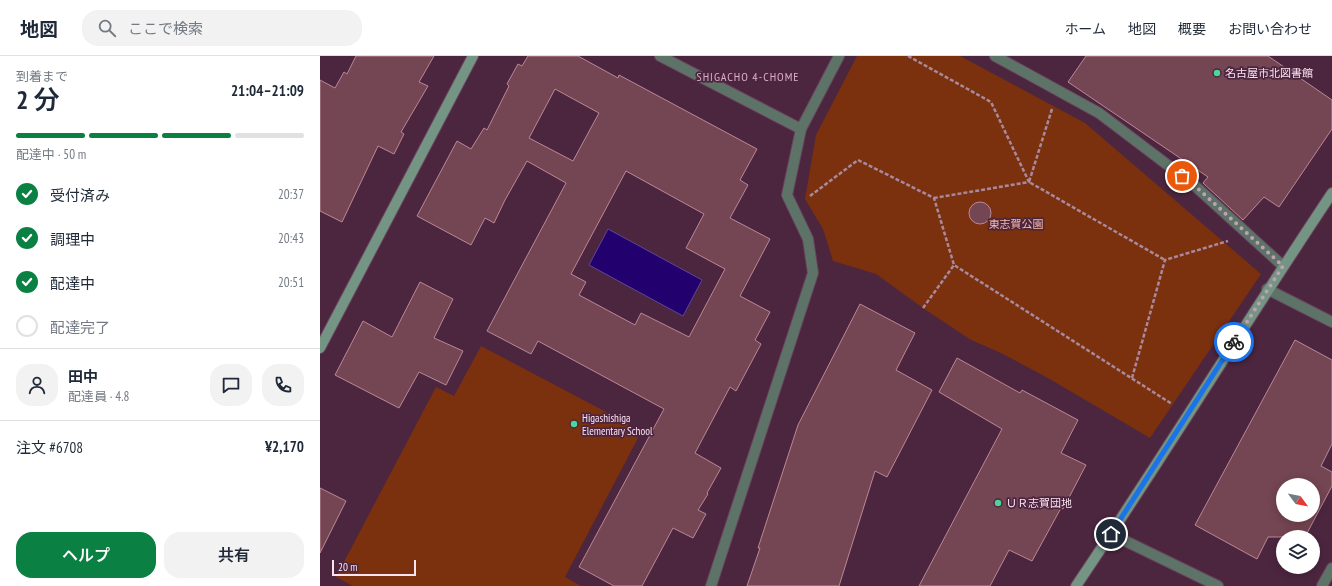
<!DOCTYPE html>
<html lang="ja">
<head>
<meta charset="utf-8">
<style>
	:root { --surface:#fff; --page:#f2f2f3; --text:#1f2937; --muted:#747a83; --line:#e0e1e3; --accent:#0b8043 }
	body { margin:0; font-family:"PT Sans Narrow","Noto Sans JP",sans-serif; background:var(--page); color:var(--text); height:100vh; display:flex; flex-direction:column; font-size:15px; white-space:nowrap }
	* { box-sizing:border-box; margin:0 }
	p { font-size:13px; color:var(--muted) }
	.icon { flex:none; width:22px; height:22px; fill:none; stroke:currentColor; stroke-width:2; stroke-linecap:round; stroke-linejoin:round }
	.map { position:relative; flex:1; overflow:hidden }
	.drawer { display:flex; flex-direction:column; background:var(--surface); width:320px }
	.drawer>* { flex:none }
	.needle { width:26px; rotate:122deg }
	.controls { position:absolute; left:956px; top:422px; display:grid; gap:8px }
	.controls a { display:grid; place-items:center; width:44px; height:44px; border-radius:50%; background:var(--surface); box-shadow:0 2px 10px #0003; font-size:20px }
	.scale { position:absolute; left:12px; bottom:10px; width:84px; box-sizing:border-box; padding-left:4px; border:2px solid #fce3f2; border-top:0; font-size:11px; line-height:14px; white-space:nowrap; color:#fce3f2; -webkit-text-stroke:3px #4c263f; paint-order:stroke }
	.pin { position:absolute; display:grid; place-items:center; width:34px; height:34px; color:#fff; margin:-17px; border:2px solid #fff; border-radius:50%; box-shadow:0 1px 4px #0007 }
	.courier { position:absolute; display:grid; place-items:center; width:40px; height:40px; margin:-20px; border:3px solid #1a73e8; border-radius:50%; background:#fff; color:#222; box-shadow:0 1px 5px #0007 }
	.overview em { font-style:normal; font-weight:600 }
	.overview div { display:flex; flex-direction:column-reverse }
	.overview { display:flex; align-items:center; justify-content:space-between; height:68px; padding:0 16px }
	h1 { font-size:26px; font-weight:600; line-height:30px }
	.bar { display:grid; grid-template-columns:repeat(4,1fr); gap:6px 4px; align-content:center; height:48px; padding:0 16px }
	.bar i { height:5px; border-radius:3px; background:var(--line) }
	.bar .on { background:var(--accent) }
	.bar p { grid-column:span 4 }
	.line { display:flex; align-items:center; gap:10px; padding:0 16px; border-top:1px solid var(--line) }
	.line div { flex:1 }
	.round { display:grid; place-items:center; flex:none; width:42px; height:42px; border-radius:16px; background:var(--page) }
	ol { padding:0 16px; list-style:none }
	li { display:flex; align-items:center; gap:12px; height:44px }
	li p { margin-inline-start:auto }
	li .icon { padding:4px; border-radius:50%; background:var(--accent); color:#fff; stroke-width:4 }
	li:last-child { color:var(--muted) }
	li i { width:22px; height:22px; border:2px solid var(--line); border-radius:50% }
	.action { display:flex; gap:8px; margin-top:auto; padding:8px 16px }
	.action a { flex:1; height:46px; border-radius:16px; background:var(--accent); color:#fff; font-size:16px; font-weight:600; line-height:46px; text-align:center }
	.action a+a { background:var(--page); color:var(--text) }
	header { display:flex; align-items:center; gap:24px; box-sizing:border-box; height:56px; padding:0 20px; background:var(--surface); border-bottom:1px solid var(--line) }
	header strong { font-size:19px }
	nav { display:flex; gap:22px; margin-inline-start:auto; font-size:14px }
	.search { width:280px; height:36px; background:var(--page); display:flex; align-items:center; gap:10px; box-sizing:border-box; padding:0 14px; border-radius:16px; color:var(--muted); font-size:15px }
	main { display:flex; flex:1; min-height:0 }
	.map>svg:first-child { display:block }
	.green { fill:#7b300e }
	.water { fill:#22016f; stroke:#634596 }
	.building { fill:#744553; stroke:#bc8896; fill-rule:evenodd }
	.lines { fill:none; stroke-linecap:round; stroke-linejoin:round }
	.lane-casing { stroke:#68445c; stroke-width:12 }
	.street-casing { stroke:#68445c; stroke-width:12 }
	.secondary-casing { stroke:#68445c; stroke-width:12 }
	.path { stroke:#a98a9d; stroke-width:2.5; stroke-dasharray:4 2; stroke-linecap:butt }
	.lane { stroke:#5e7368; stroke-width:10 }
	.street { stroke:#5e7368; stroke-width:10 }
	.secondary { stroke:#749583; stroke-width:10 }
	.done { stroke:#bea1b3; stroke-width:4; stroke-dasharray:0 7.2 }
	.route { stroke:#1a73e8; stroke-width:5 }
	.poi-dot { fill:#4ed39a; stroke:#4c263f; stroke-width:1.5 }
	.labels { text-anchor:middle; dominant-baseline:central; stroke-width:3.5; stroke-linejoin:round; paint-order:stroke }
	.poi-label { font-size:11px; fill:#fce3f2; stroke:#4c263f; text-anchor:start }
	.park-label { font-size:11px; fill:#f9bda7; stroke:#4c263f }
	.neighbourhood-label { font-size:12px; letter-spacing:1px; fill:#ddadca; stroke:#4c263f }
</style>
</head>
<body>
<header>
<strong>地図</strong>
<div class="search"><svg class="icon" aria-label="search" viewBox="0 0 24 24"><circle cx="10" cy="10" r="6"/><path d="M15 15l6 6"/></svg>ここで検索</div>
<nav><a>ホーム</a><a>地図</a><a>概要</a><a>お問い合わせ</a></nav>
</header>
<main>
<section class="drawer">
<div class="overview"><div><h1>2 分</h1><p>到着まで</p></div><em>21:04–21:09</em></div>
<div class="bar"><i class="on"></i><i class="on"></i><i class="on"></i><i></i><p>配達中 · 50 m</p></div>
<ol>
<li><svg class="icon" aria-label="check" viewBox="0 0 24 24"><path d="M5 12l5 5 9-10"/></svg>受付済み<p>20:37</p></li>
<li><svg class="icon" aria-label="check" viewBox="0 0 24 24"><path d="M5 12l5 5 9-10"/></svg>調理中<p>20:43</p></li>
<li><svg class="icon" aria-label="check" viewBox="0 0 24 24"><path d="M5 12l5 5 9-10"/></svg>配達中<p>20:51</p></li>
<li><i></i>配達完了</li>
</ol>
<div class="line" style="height:72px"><a class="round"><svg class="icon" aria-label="person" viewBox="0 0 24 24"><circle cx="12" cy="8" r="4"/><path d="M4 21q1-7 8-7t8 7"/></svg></a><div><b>田中</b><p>配達員 · 4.8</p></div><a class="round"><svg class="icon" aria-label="chat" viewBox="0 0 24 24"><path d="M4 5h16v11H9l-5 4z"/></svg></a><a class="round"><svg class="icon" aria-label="phone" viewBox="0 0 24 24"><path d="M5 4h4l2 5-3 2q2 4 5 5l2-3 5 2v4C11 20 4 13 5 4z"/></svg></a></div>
<div class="line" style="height:52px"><div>注文 #6708</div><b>¥2,170</b></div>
<div class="action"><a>ヘルプ</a><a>共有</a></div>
</section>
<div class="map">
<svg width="1012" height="530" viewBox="0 0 1012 530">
	<rect width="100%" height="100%" fill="#4c263f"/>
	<g class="green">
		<polygon points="537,0 640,0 765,67 941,218 830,382 728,322 681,297 651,284 603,252 556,218 513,205 503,173 485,143 496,79"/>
		<polygon points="161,290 307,367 318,382 245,521 261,530 33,530 16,521 116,331 134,340"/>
	</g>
	<polygon class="water" points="288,173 382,224 363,260 269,209"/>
	<g class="building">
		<polygon points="36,0 114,0 99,26 108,30 81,76 84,78 74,98 58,90 22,166 0,155 0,24 15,32 24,16 27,18"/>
		<path d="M208,0h50l40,22 1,-3 138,74 -17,31 8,5 -18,33 40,21 -30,57 30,16 -15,28 6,4 -25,47 -6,-4 -35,66 26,15 -14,25 1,1 -10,16 8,4 -13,24 -20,-10 -31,58h-28l-35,-19 85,-158 -126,-68 -7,13 -44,-23 79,-148 -39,-22 -22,39 -11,23 -9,-5 -14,27 -54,-29 40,-75 14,8 13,-21 3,2 22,-44 -2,-2 11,-20 4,2zM235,33l44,24 -26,48 -44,-23zM306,115l78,43 -18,34 39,21 -36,68 -48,-24 -6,12 -56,-30 7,-13 -15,-8z"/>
		<polygon points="766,0 948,0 1012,44 1012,73 959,151 944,141 923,164 883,127 888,121 748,26"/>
		<circle cx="660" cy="157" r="11"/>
		<polygon points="100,226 133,243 114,282 143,295 126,329 99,316 79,352 15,319 43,265 72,281"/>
		<polygon points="540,248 595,277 576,314 612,334 567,421 555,415 519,530 427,530 440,492 438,492 478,369"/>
		<path d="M975,284l37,20v84l-11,22 11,6v14l-27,51h-37l-11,22 -62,-34zM963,429h30v30h-30z"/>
		<polygon points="637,302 700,337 702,334 758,364 741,397 766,409 743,453 741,452 712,505 689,494 670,530 599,530 682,373 619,336"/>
		<polygon points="0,432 26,445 0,497"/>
	</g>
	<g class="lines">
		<defs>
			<polyline id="lane" points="1002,530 1012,512"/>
			<g id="street">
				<polyline points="340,0 481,73"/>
				<polyline points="675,0 779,57 874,129 963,210"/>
				<polyline points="947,233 1012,266"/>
				<polyline points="791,478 898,530"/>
				<polyline points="391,530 493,217 488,183 467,139 481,73 519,0"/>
			</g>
			<g id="secondary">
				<polyline points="0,292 153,0"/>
				<path d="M756,530c88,-130 169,-263 256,-393"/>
			</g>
		</defs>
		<use href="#lane" class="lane-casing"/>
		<use href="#street" class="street-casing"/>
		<use href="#secondary" class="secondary-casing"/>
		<g class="path">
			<polyline points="588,0 671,46 709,126 614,142"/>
			<polyline points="732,53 709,126 845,204"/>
			<polyline points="490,140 538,104 614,142 634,209"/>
			<polyline points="603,252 634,209 852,348"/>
			<polyline points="812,322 845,204 908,185"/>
		</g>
		<use href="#lane" class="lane"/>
		<use href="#street" class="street"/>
		<use href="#secondary" class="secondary"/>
	</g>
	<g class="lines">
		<polyline class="done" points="862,120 874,129 963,210 914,286"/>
		<polyline class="route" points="791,478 914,286"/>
	</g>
	<g class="poi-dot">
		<circle cx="897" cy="17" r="4"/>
		<circle cx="254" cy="368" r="4"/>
		<circle cx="678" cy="447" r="4"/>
	</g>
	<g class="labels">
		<g class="poi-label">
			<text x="905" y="17">名古屋市北図書館</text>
			<text x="262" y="362">Higashishiga<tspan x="262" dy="13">Elementary School</tspan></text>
			<text x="686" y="447">ＵＲ志賀団地</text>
		</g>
		<g class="park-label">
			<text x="696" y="168">東志賀公園</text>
		</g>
		<g class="neighbourhood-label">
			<text x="428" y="20">SHIGACHO 4-CHOME</text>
		</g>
	</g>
</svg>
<div class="controls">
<a><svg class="needle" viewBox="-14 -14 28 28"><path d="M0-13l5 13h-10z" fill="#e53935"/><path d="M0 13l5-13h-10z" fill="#747a83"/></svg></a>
<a><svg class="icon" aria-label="layers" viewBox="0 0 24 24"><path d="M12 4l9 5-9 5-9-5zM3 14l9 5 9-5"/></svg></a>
</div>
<div class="scale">20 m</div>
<div class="pin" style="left:862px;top:120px;background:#ea580c"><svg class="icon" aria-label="bag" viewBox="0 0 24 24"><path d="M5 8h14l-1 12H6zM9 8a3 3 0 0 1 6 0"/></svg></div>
<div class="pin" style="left:791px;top:478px;background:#1f2937"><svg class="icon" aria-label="home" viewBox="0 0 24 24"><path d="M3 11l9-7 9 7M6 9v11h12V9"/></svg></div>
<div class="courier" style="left:914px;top:286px"><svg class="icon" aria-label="bike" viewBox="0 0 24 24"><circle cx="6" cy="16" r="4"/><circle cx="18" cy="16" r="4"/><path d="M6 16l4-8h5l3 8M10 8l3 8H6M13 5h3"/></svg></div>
</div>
</main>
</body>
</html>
